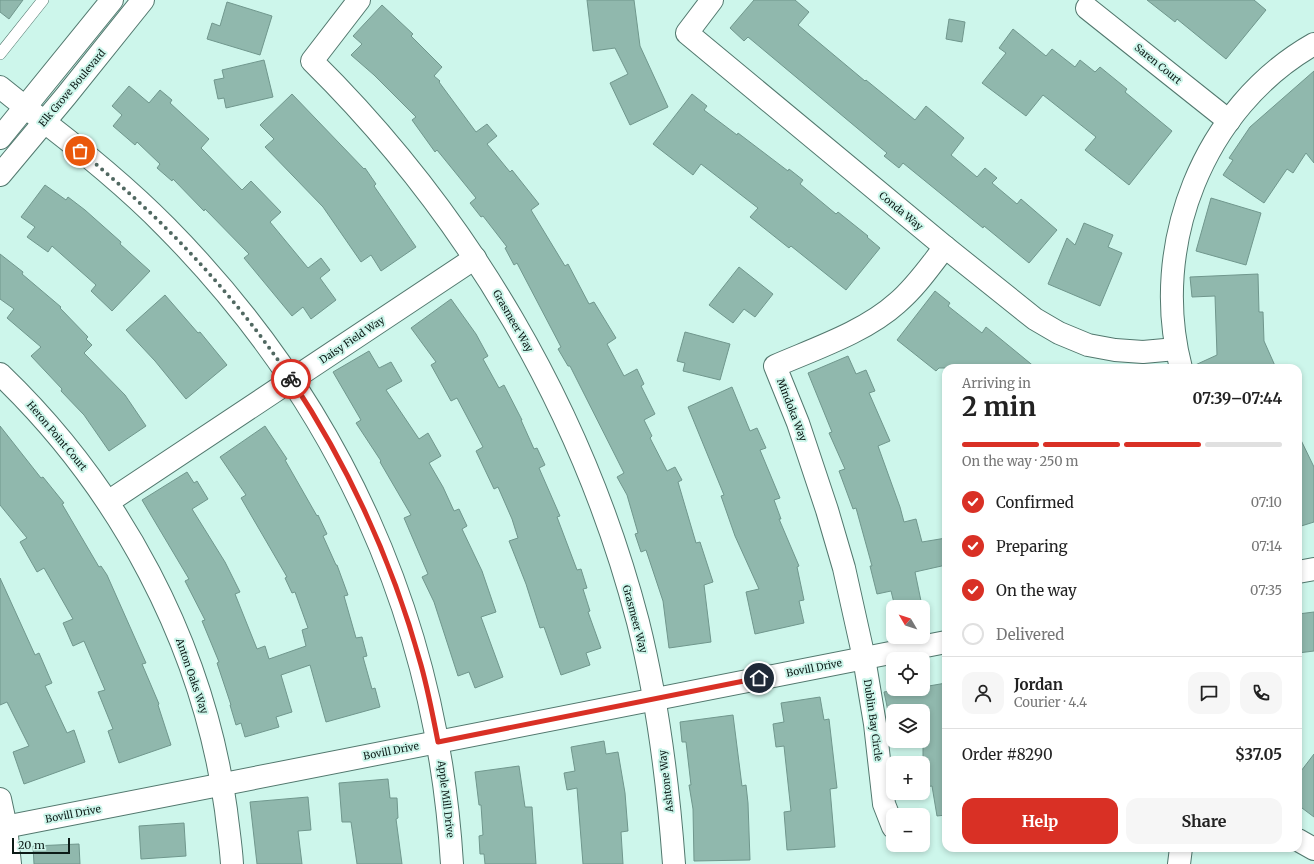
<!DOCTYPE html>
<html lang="en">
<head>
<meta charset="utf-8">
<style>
	:root { --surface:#fff; --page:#f6f6f6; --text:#222; --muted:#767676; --line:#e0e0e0; --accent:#d93025 }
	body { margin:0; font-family:Merriweather,serif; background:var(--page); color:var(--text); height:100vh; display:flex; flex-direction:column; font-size:15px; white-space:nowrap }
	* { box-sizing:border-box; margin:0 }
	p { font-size:13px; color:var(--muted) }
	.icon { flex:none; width:22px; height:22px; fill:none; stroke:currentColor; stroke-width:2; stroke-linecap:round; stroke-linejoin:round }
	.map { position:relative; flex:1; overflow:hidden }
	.sheet { position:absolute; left:942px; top:364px; width:360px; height:488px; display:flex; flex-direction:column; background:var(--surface); border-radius:12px; box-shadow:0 2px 6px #0003 }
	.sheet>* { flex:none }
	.needle { width:26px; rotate:309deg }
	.fabs { position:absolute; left:886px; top:600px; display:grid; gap:8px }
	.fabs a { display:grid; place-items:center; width:44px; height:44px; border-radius:8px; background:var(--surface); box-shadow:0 2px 6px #0003; font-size:20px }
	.scale { position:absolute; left:12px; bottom:10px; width:58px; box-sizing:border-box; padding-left:4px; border:2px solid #0c1b17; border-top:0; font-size:11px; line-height:14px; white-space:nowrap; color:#0c1b17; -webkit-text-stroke:3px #cdf6eb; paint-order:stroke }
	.pin { position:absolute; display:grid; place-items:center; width:34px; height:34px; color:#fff; margin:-17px; border:2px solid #fff; border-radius:50%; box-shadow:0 1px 4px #0007 }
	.courier { position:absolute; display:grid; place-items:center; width:40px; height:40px; margin:-20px; border:3px solid #d93025; border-radius:50%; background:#fff; color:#222; box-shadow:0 1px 5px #0007 }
	.summary em { font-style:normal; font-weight:700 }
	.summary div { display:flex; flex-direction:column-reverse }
	.summary { display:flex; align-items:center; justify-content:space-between; height:68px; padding:0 20px }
	h1 { font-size:26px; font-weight:700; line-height:30px }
	.bar { display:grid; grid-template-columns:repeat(4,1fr); gap:6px 4px; align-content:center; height:48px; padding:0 20px }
	.bar i { height:5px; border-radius:3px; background:var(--line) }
	.bar .current { background:var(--accent) }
	.bar p { grid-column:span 4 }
	.line { display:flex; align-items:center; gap:10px; padding:0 20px; border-top:1px solid var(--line) }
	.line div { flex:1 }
	.round { display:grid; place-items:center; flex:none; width:42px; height:42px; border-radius:12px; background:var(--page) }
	ol { padding:0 20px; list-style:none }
	li { display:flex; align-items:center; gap:12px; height:44px }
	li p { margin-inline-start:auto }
	li .icon { padding:4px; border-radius:50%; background:var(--accent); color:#fff; stroke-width:4 }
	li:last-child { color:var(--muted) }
	li i { width:22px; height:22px; border:2px solid var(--line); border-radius:50% }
	.primary-button { display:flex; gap:8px; margin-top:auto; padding:8px 20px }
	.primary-button a { flex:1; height:46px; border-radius:12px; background:var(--accent); color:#fff; font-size:16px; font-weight:700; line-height:46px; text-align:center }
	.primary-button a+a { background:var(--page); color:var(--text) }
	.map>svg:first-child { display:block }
	.building { fill:#90b8ad; stroke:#70978d }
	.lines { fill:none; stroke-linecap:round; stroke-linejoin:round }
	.service-casing { stroke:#52786e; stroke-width:12 }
	.minor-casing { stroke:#52786e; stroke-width:24 }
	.tertiary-casing { stroke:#52786e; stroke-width:24 }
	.secondary-casing { stroke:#52786e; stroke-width:24 }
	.service { stroke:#fff; stroke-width:11 }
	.minor { stroke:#fff; stroke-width:22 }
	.tertiary { stroke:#fff; stroke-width:22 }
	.secondary { stroke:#fff; stroke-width:22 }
	.done { stroke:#506861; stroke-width:4; stroke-dasharray:0 7.2 }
	.route { stroke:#d93025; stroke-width:5 }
	.labels { text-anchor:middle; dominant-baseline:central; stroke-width:4; stroke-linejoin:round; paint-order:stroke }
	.street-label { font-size:10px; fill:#0c1b17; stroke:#cdf6eb }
</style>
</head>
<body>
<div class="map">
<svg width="1314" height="864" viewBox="0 0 1314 864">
	<rect width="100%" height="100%" fill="#cdf6eb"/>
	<g class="building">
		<polygon points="0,0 23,0 9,19 0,12"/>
		<polygon points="587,0 634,0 640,46 668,107 630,125 610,83 628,74 615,48 593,51"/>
		<polygon points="754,0 795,0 809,12 798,25 865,81 866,80 915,120 926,106 964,138 951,155 977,177 985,168 997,178 992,183 1017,204 1021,199 1057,230 1029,263 984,226 983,228 903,163 899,168 884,156 887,153 748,37 744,41 730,28"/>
		<polygon points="1147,0 1254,0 1266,10 1226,59 1177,19 1175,22"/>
		<polygon points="227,2 272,16 260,55 207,39 212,23 220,26"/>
		<polygon points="382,5 413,34 411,36 442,67 434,76 440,81 439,82 476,132 487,124 497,136 487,144 510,172 512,170 539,204 531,210 565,266 568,264 589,304 594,302 616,338 607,344 624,376 637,369 644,384 641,386 655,414 644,420 652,436 650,438 667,471 675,467 682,480 678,482 696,543 700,542 713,582 704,585 711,642 669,648 663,601 646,550 641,552 635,534 638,533 627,495 617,477 624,473 570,366 568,366 558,349 561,347 517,263 514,265 505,248 507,247 483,216 481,217 470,203 476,198 437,150 435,152 412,120 416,117 374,75 351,55 362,44 353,36"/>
		<polygon points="949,19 965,22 962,42 946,39"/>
		<polygon points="1013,29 1046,56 1052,49 1075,67 1080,60 1095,72 1100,67 1127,89 1125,92 1172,131 1129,185 1085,150 1096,137 1043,95 1026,116 982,83 1006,53 999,48"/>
		<polygon points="264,60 273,97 226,108 224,98 218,99 214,80 224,78 222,70"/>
		<polygon points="1314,71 1314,163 1306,153 1293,173 1287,169 1264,203 1223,175 1233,160 1229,158 1250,127"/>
		<polygon points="129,86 149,103 160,90 172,100 170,103 209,139 201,148 242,190 251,181 281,212 270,222 308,268 321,258 330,270 320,278 336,300 311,319 303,307 292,316 244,258 249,254 205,209 204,211 173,179 172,181 157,168 160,164 137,142 135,145 113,126 122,115 112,106"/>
		<polygon points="292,94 364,169 365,168 376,184 374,186 416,247 381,271 371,255 361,262 323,207 265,147 274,139 260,125"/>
		<polygon points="692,94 707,106 704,110 737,135 738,133 788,171 789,169 803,180 800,184 836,214 838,212 868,236 867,237 880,248 846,290 791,246 789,248 750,217 758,208 701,164 693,175 653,144"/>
		<polygon points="45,185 66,200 68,197 85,210 121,242 120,244 150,271 112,311 91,291 96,285 52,246 48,252 27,237 35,227 21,217"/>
		<polygon points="1211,198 1261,213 1246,265 1196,251"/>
		<polygon points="1084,223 1113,235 1108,247 1122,253 1100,306 1048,284 1067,238 1075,245"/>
		<polygon points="0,254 23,272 22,274 61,307 60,308 88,337 86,339 92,345 84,353 125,395 146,426 109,451 84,415 61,391 62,389 31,356 41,347 7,318 14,309 0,299"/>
		<polygon points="739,267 773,294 755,317 744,309 733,323 709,305"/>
		<polygon points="1258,274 1259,312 1263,312 1264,341 1276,368 1193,368 1193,366 1217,355 1215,296 1192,297 1190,277"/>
		<polygon points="935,291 950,303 948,306 982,333 986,327 1036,368 939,368 936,371 897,340"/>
		<polygon points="165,295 198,333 200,332 227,365 186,399 155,361 126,330"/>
		<polygon points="451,299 476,334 488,356 483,359 499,388 504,385 522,420 521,420 534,449 537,448 545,465 539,468 560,516 557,517 577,570 581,569 587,588 583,589 590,611 588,612 601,648 586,653 590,665 561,675 544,627 540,628 526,584 509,541 518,538 512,519 498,487 494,489 476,451 483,447 457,398 451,401 431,365 436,362 411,328"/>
		<polygon points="685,332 730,344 720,380 683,371 685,363 677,361"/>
		<polygon points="369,351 379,368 391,362 402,381 386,390 419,439 428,433 441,456 429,463 443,487 454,511 459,509 467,526 462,529 482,571 496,612 481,617 503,677 475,688 469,672 458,676 434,602 422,577 428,574 404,518 411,515 380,462 381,461 356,423 361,420 333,372"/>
		<polygon points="848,356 856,374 866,370 875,391 869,393 890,441 878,446 900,507 904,522 916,519 922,542 946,538 946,565 915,572 921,601 895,607 891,591 877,594 870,566 872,566 856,508 853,509 839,471 845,469 829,433 832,432 808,373"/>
		<polygon points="732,387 750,431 757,428 766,448 760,450 780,498 774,500 781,519 779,519 799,566 797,567 804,600 799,601 804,623 755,634 746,592 759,589 735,536 721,496 724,495 688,407"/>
		<polygon points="0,426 41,478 43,477 64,503 62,504 99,567 101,566 107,575 146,663 142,664 159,704 158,705 171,745 119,763 108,731 113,729 98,692 105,690 84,641 73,646 63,623 73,619 44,568 37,572 20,542 27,538 0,505"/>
		<polygon points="265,426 287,459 285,460 317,516 318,515 327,534 323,536 336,565 337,565 348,595 344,596 356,638 362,637 367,656 363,657 372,689 375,688 380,707 326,722 310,665 281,675 292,712 276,717 279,727 245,737 241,723 236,725 230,705 231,705 217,663 219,662 202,621 205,620 185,581 189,579 142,500 187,472 194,483 197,481 208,499 192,509 225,562 240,592 235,594 257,649 265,646 269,659 306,646 302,630 308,628 295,592 292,593 285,578 287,577 241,498 246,495 220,457"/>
		<polygon points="1298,434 1314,467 1314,522 1298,527"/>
		<polygon points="0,578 35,655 39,653 52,683 45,686 67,733 74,730 85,762 24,784 13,752 29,746 7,702 0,705"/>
		<polygon points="1314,612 1314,651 1298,653 1298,614"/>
		<polygon points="946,683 946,815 937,816 932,786 923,787 923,711 888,711 884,692 900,689 923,689 923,687"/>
		<polygon points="820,697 824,720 829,719 837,788 830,789 835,847 787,850 784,812 791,811 784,746 776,747 773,724 784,722 781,703"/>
		<polygon points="733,715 742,786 746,785 748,803 750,860 694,861 693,809 689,785 691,785 686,742 682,742 680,722"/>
		<polygon points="604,741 606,754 618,752 625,793 628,831 621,832 623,864 583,864 577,788 567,790 564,773 575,771 571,747"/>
		<polygon points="1314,754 1314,817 1298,805 1298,775"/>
		<polygon points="519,766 525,807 532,807 536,864 485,864 484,854 480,854 479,836 483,835 481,805 479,805 475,772"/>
		<polygon points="388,779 390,798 397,798 398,818 396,819 402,864 357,864 351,822 342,822 339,783"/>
		<polygon points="308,797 311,830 298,831 302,864 257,864 250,802"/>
		<polygon points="184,823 186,856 141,859 139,826"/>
		<polygon points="79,844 80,864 34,864 33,846"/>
	</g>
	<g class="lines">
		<defs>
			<polyline id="service" points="0,54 43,0"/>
			<g id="minor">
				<path d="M359,0l-47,61c156,154 271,349 326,561 20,80 30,160 36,242"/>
				<polyline points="712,0 687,33 945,247 1035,319 1059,333 1088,345 1115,350 1143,352 1176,349"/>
				<polyline points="1087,8 1229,121"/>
				<path d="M25,107c49,37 98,76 141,120 173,175 271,391 286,637"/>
				<path d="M1181,368c-32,-122 22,-261 133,-324"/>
				<path d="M0,374c120,115 203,270 226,436 2,18 5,36 6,54"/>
				<polyline points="108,502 475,258"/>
				<polyline points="1298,572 1314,569"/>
				<polyline points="0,799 6,827 10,864"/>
				<path d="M893,827l-9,-23 -9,-80 -11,-66 -20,-90 -17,-58 -29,-87 -23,-57c39,-17 90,-34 122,-63 19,-16 33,-37 48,-56"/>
				<polyline points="0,828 946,642"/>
				<polyline points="1298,840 1314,849"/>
				<polyline points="1179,864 1181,848"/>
			</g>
			<polyline id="tertiary" points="0,87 25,107"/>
			<g id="secondary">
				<polyline points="0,138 112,0"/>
				<polyline points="0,175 66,96 143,0"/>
			</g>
		</defs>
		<use href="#service" class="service-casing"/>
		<use href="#minor" class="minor-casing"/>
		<use href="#tertiary" class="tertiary-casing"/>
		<use href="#secondary" class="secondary-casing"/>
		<use href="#service" class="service"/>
		<use href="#minor" class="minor"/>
		<use href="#tertiary" class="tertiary"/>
		<use href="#secondary" class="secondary"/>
	</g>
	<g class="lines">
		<path class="done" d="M80,151c82,67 152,140 211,228"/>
		<path class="route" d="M291,379c58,88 102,184 130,286 7,25 12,51 17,77l321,-64"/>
	</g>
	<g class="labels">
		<g class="street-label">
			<text transform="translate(1158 64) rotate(39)">Saren Court</text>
			<text transform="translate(72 88) rotate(-50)">Elk Grove Boulevard</text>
			<text transform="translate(901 211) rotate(40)">Conda Way</text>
			<text transform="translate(513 321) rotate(60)">Grasmeer Way</text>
			<text transform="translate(352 340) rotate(-34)">Daisy Field Way</text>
			<text transform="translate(792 410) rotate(69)">Mindoka Way</text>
			<text transform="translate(57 436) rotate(50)">Heron Point Court</text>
			<text transform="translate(635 619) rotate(75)">Grasmeer Way</text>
			<text transform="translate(814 668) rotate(-11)">Bovill Drive</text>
			<text transform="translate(192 676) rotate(71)">Anton Oaks Way</text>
			<text transform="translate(873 720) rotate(82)">Dublin Bay Circle</text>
			<text transform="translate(391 751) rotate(-11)">Bovill Drive</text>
			<text transform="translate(666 781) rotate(-97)">Ashtone Way</text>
			<text transform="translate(446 799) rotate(83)">Apple Mill Drive</text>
			<text transform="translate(73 814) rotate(-11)">Bovill Drive</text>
		</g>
	</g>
</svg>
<div class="fabs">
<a><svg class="needle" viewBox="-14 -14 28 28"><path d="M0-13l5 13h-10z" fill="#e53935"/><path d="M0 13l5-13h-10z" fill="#767676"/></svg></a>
<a><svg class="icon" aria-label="locate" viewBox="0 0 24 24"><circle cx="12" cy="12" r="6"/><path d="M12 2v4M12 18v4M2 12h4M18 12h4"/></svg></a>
<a><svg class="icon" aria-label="layers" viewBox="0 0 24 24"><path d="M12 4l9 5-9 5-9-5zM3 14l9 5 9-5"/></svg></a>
<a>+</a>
<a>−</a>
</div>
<div class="scale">20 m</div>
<div class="pin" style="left:80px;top:151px;background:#ea580c"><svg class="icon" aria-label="bag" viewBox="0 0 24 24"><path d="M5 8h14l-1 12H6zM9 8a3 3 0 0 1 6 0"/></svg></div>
<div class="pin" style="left:759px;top:678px;background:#1f2937"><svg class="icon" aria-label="home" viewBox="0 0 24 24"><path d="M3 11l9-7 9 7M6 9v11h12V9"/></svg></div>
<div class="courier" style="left:291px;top:379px"><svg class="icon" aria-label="bike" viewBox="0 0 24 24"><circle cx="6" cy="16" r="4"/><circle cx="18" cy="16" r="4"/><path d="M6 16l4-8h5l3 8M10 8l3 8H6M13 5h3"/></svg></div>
<section class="sheet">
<div class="summary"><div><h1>2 min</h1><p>Arriving in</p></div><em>07:39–07:44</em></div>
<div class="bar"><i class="current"></i><i class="current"></i><i class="current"></i><i></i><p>On the way · 250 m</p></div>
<ol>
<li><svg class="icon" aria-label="check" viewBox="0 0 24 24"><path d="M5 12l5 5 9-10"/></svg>Confirmed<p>07:10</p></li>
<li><svg class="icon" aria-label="check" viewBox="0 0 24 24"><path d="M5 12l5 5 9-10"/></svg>Preparing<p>07:14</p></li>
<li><svg class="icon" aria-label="check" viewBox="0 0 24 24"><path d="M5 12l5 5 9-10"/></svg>On the way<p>07:35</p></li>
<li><i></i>Delivered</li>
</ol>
<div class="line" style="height:72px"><a class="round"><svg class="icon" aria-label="person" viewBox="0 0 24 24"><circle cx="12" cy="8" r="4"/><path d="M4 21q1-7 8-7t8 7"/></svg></a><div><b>Jordan</b><p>Courier · 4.4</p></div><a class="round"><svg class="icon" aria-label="chat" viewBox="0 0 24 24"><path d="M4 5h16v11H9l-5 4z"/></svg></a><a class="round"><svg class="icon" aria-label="phone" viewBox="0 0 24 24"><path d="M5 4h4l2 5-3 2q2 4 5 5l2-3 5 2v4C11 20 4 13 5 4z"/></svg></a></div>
<div class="line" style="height:52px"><div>Order #8290</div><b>$37.05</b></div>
<div class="primary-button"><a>Help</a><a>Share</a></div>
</section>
</div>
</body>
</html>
